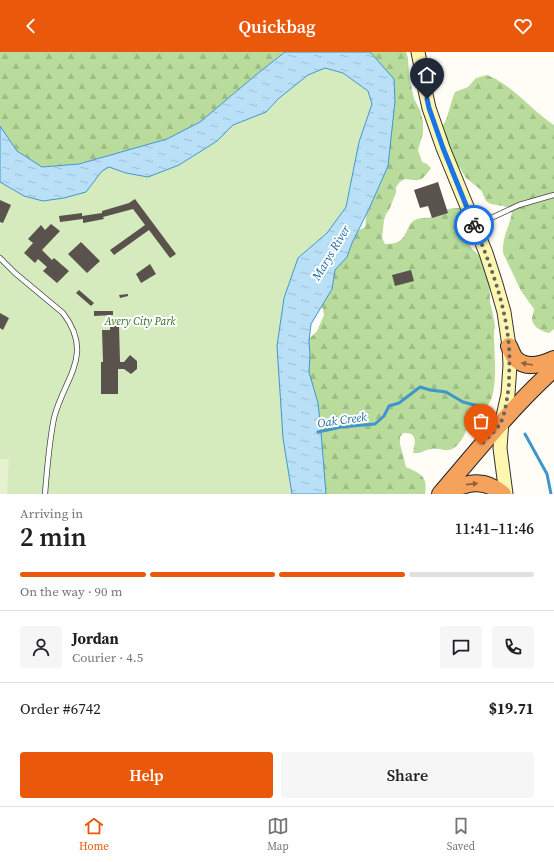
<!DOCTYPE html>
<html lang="en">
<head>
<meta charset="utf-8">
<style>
	:root { --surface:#fff; --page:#f6f6f6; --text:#202124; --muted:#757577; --line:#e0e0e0; --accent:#ea580c }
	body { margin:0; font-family:"Source Serif 4",serif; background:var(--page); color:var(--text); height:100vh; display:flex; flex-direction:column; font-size:15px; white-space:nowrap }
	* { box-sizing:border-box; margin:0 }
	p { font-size:13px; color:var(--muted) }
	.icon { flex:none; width:22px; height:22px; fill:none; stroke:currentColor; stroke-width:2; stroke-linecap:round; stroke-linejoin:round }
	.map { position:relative; height:442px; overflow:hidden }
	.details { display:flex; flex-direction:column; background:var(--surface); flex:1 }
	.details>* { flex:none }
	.pin { position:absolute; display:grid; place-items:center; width:34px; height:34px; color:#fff; margin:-41px -17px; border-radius:50% 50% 50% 0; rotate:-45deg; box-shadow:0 0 4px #0007 }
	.pin .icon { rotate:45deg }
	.courier { position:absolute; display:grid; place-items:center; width:40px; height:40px; margin:-20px; border:3px solid #1a73e8; border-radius:50%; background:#fff; color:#222; box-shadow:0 1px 5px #0007 }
	.overview em { font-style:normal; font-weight:600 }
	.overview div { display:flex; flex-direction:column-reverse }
	.overview { display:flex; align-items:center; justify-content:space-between; height:68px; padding:0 20px }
	h1 { font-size:26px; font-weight:600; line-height:30px }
	.bar { display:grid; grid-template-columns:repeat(4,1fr); gap:6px 4px; align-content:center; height:48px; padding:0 20px }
	.bar i { height:5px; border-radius:3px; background:var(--line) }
	.bar .selected { background:var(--accent) }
	.bar p { grid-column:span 4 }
	.line { display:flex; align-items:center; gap:10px; padding:0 20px; border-top:1px solid var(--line) }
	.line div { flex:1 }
	.round { display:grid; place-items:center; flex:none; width:42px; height:42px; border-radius:4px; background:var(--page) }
	.action { display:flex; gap:8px; margin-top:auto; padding:8px 20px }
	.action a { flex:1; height:46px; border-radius:4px; background:var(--accent); color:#fff; font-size:16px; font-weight:600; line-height:46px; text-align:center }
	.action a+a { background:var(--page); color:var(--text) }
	header { display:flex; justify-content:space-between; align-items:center; height:52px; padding:0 20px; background:var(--accent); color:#fff; font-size:18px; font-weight:600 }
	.dock { display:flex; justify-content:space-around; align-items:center; height:56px; border-top:1px solid var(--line); background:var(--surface); font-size:11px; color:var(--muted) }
	.dock a { display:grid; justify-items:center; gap:2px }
	.dock .selected { color:var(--accent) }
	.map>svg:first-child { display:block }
	.forest { fill:url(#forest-firs) }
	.park { fill:#d5ebbd }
	.pitch { fill:#e6f2cf }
	.water { fill:url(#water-ripples); stroke:#3f96cf }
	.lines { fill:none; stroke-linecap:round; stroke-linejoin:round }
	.stream { stroke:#3f96cf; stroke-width:3 }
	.building { fill:#5a524d }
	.lane-casing { stroke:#444; stroke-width:6 }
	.secondary-casing { stroke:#333; stroke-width:15 }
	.highway-casing { stroke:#222; stroke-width:18 }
	.lane { stroke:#fff; stroke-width:4.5 }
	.secondary { stroke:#fff6b0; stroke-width:13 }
	.highway { stroke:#f5a25d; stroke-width:16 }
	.oneway { fill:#8e613b }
	.done { stroke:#646461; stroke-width:4; stroke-dasharray:0 7.2 }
	.route { stroke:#1a73e8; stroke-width:5 }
	.labels { text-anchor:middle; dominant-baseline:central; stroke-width:4; stroke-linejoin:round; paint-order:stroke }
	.park-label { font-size:11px; font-style:italic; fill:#2f6b1f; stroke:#fff }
	.water-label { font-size:12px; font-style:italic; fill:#1768a6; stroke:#fff }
</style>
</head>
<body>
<header><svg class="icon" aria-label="back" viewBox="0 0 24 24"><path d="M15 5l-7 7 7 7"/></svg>Quickbag<svg class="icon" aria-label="heart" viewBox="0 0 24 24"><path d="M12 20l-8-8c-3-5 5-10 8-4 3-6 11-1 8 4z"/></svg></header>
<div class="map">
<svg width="554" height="442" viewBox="0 0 554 442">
	<defs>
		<pattern id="forest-firs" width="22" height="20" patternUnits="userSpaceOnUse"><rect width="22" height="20" fill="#b9dc9c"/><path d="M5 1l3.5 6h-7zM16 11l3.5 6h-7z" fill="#9ebc85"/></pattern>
		<pattern id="water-ripples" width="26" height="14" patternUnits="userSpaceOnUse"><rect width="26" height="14" fill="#b9e0f7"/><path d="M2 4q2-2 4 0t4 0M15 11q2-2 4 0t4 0" fill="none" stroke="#9ebfd3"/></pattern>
	</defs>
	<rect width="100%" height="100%" fill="#fffdf5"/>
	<g class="forest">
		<polygon points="0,0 285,0 257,22 200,70 167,87 79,112 42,115 17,99 0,74"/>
		<path d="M368,0h38l2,6 1,17 5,24 6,11 3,11v12l-5,17 4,12 5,2 4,4c-10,14 -10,13 -26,11l-5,3 -4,5v6l-7,17 -3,4 -2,6 -2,18 3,6c25,1 19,-19 30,-24 6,-3 13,-1 19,-4 5,-1 9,-6 14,-7 4,-1 9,-1 13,-1l8,10 -5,16 2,6 7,10 14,12 2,6 1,34 3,12 2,12 -1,6c0,20 3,42 -1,61 -1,7 -6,14 -11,19 -3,2 -5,1 -8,4 -7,9 -11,31 -25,34 -6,1 -12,-3 -18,-1 -7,1 -10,5 -18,4 2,-11 5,-21 -10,-20l-3,4v7l6,23c15,7 22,9 19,27h-107l-16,-129 7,-26 8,-8 7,-16 -1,-6 -6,-9 8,-27 25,-38 15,-8 4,-35z"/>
		<path d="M487,23c4,2 8,3 12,6 20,12 35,31 55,44v204l-5,4c-6,-1 -17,-6 -17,-14 0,-3 2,-7 2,-10l-13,-18 -18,-38c-1,-16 6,-25 9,-40l-3,-5 -6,-2 -12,-2 -5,-3 -5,-11 -15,-12 -6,-10 -8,-9 -12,-29 6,-10 7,-23 2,-5 13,-5 8,-9z"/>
	</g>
	<polygon class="park" points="325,16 343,21 368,39 372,52 359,90 346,155 327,181 298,206 284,246 277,294 283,386 292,442 0,442 0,130 24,144 86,140 102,118 109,115 126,121 148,125 179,113 217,89 233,73 266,60 278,47 308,23"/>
	<polygon class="pitch" points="0,407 9,407 7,442 0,442"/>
	<polygon class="water" points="285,0 370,0 394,27 395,49 388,114 369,157 352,191 347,205 335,218 332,237 311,272 309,289 310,303 309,320 318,351 321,380 326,442 292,442 283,386 277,294 284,246 298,206 327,181 346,155 359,90 372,52 368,39 343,21 325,16 308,23 278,47 266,60 233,73 217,89 179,113 148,125 126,121 109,115 102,119 86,140 64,146 43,149 24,144 0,130 0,74 17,99 42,115 79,112 167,87 200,70 257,22"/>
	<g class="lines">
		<g class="stream">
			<polyline points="318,380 341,375 375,372 384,364 389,354 399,351 420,335 430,338 446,340 463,350 482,355"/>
			<polyline points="525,382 547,422 551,442"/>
		</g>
	</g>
	<g class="building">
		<polygon points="438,130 448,161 432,166 428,154 420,156 414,138"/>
		<polygon points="135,147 176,202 170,206 149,178 114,203 110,198 145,173 133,157 103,165 104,167 83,171 83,167 60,170 59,164 82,161 82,164 102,161 102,159 129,151"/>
		<polygon points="0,148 11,153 3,171 0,170"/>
		<polygon points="51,172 60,179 42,198 52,208 54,206 69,219 57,231 43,219 47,215 38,207 35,211 24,201 33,191 28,187 41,173 45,178"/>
		<polygon points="81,190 100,209 87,221 68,202"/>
		<polygon points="150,212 156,222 141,231 136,222"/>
		<polygon points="411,218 414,229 395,234 392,223"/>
		<polygon points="79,238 94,251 91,254 76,241"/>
		<polygon points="128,242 128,244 120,246 119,243"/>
		<polygon points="94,259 113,259 113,263 94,264"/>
		<polygon points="0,261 9,266 3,278 0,276"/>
		<polygon points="110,273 119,273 120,310 124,310 130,303 137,309 137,317 131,322 124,317 118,317 118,342 101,342 101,310 103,310 102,278 110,278"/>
	</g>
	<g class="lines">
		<defs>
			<g id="lane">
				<polyline points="476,173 519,153 554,143"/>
				<path d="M0,206l15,15 48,40c32,42 1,65 -9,105 -5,25 -7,51 -9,76"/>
			</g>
			<polyline id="secondary" points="418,0 420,10 425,38 429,56 443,96 486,201 496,232 504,260 509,294 510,313 508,342 502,369 500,396 506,442"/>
			<g id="highway">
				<path d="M509,294c2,4 4,11 8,14 10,9 26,4 37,-1"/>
				<path d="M442,441c23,-9 40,-17 61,1"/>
				<path d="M440,442c37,-43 72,-87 114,-125"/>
			</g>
		</defs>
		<use href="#lane" class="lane-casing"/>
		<use href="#secondary" class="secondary-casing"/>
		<use href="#highway" class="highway-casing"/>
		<use href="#lane" class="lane"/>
		<use href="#secondary" class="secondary"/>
		<use href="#highway" class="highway"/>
	</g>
	<defs><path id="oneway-solid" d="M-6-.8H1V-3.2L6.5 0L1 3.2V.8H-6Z"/></defs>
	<g class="oneway">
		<use href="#oneway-solid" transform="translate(527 312) rotate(-170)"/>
		<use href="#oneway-solid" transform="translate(472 432) rotate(-6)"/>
	</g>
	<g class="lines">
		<path class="done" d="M474,173c16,38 32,81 35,122 1,12 0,24 0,37 -1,9 -4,31 -8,38 -5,9 -14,16 -20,23"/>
		<polyline class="route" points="427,47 429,56 443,96 474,173"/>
	</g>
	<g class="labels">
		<g class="park-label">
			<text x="140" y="269">Avery City Park</text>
		</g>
		<g class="water-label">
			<text transform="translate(331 201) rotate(-59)">Marys River</text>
			<text transform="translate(342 368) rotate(-8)">Oak Creek</text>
		</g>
	</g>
</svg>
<div class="pin" style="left:481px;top:393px;background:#ea580c"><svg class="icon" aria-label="bag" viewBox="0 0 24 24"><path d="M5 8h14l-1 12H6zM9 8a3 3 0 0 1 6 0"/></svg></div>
<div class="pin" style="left:427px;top:47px;background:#1f2937"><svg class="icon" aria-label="home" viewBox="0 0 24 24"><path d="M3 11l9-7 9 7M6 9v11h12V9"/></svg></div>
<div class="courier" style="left:474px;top:173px"><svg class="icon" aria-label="bike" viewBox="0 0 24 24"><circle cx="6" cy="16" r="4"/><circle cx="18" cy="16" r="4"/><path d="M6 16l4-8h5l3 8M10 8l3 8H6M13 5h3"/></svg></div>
</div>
<section class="details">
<div class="overview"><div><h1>2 min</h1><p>Arriving in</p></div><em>11:41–11:46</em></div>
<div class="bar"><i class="selected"></i><i class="selected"></i><i class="selected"></i><i></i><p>On the way · 90 m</p></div>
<div class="line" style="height:72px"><a class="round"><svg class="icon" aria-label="person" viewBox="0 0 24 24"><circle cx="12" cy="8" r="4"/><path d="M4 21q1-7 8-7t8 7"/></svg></a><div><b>Jordan</b><p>Courier · 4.5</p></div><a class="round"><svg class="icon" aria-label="chat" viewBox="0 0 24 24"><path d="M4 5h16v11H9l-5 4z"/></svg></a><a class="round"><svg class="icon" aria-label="phone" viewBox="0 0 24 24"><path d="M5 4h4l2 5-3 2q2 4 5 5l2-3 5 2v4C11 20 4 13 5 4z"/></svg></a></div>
<div class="line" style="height:52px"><div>Order #6742</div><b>$19.71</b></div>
<div class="action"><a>Help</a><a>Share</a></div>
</section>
<nav class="dock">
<a class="selected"><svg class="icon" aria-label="home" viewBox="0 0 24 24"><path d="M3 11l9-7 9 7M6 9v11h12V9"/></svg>Home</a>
<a><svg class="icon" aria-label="map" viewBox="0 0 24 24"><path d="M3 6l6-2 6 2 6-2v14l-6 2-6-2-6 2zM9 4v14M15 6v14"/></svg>Map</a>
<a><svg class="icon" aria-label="saved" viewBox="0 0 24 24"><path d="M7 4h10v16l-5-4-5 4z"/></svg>Saved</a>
</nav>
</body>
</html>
